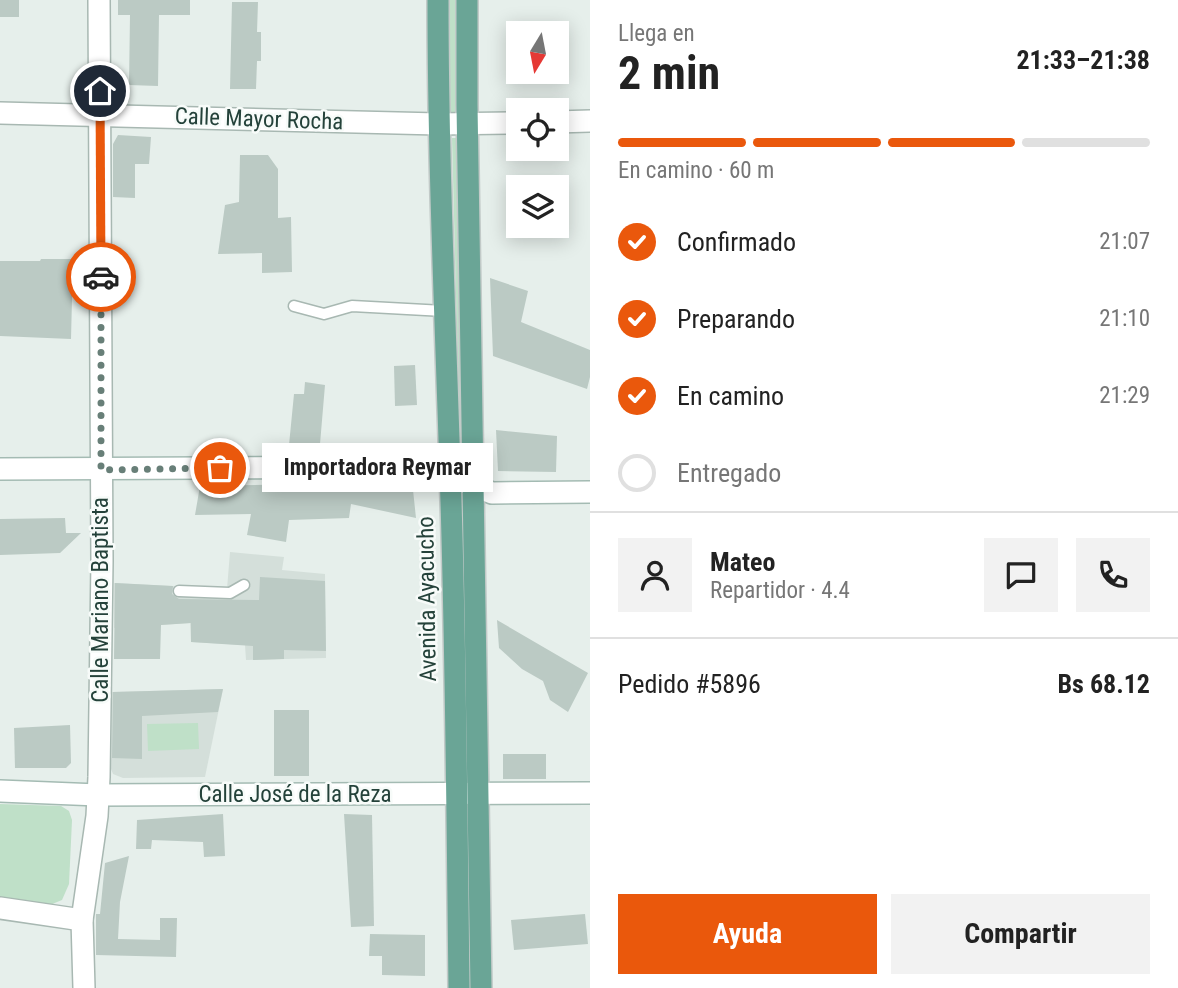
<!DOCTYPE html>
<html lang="es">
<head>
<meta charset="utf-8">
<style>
	:root { --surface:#fff; --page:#f2f2f2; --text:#222; --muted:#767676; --line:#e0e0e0; --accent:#ea580c }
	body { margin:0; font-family:"Roboto Condensed",sans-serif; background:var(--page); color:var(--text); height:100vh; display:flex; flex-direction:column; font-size:26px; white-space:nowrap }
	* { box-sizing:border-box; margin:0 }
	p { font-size:23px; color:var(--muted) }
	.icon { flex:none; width:38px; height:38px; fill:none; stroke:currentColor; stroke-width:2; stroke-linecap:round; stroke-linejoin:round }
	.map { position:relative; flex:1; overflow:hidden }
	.details { display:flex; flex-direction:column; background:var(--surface); width:588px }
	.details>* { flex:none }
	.needle { width:46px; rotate:190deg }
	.buttons { position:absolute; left:506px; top:21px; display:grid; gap:14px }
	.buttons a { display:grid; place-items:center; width:63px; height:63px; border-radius:0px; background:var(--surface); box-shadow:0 4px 18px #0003; font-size:35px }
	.pin { position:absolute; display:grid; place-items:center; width:60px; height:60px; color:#fff; margin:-30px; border:4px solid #fff; border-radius:50%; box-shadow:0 2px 7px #0007 }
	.courier { position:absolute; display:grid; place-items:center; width:70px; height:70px; margin:-35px; border:5px solid #ea580c; border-radius:50%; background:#fff; color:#222; box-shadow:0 2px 9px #0007 }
	.bubble { position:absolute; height:49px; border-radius:0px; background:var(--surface); box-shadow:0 4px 18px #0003; font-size:23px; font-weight:700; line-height:49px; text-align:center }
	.headline em { font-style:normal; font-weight:700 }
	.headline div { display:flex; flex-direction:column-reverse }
	.headline { display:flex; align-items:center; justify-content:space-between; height:119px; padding:0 28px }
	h1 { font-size:46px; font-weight:700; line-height:52px }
	.bar { display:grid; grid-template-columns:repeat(4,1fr); gap:10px 7px; align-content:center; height:84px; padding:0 28px }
	.bar i { height:9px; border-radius:5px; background:var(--line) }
	.bar .active { background:var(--accent) }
	.bar p { grid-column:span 4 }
	.line { display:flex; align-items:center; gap:18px; padding:0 28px; border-top:2px solid var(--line) }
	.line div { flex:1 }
	.round { display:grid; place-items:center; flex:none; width:74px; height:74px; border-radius:0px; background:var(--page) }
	ol { padding:0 28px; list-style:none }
	li { display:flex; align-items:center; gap:21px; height:77px }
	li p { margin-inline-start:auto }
	li .icon { padding:7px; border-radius:50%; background:var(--accent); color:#fff; stroke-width:4 }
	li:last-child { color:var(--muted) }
	li i { width:38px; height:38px; border:4px solid var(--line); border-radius:50% }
	.primary-button { display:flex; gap:14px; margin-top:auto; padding:14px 28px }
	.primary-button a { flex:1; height:80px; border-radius:0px; background:var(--accent); color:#fff; font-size:28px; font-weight:700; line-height:80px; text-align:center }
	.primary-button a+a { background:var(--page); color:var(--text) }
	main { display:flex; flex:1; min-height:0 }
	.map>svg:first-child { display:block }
	.built { fill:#d4dfda }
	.green { fill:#bfe0c8 }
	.building { fill:#bbcac4 }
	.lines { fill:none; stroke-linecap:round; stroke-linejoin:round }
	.service-casing { stroke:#a8b8b2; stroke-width:13 }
	.minor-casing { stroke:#a8b8b2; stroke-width:24 }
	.secondary-casing { stroke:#a4bbb3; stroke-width:24 }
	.primary-casing { stroke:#c2cac8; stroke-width:24 }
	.service { stroke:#fff; stroke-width:10 }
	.minor { stroke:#fff; stroke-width:21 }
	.secondary { stroke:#fff; stroke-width:21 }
	.primary { stroke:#6aa596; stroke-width:21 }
	.done { stroke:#687f78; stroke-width:7; stroke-dasharray:0 12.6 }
	.route { stroke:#ea580c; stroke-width:9 }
	.labels { text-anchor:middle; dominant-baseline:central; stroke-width:5; stroke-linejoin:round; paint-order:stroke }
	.street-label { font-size:23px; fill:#24423a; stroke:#f7fbf9 }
</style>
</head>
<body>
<main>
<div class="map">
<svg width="590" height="988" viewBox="0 0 590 988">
	<rect width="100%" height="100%" fill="#e6efeb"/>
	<g class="built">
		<polygon points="230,552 284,557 282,570 325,574 326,658 246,660 245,645 191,642 190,623 114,628 114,583 227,589"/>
		<polygon points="223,689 205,777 123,778 113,774 111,769 112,692"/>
	</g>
	<g class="green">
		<polygon points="450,0 455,0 455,112 449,112"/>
		<polygon points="452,138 457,138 465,445 460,445"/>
		<polygon points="198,723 199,749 148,751 147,724"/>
		<polygon points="0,804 61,806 69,811 72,820 69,884 62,900 45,907 0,902"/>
	</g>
	<g class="building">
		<rect x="0" y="0" width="19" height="17"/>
		<polygon points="118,0 190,0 190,15 159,15 158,86 129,85 130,15 118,15"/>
		<polygon points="232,2 258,2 257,32 261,32 261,61 257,61 256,89 230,89"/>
		<polygon points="118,135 151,137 149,164 135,164 135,198 113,197 113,144"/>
		<polygon points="240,155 268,155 278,169 278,218 291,217 292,272 262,273 262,253 218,254 225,205 239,202"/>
		<polygon points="41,259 73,259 71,339 0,336 0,261 40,261"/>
		<polygon points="490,278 528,291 521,322 590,350 590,377 587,389 493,356"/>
		<polygon points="415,365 417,405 395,406 394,366"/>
		<polygon points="305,382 325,385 320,444 289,445 294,394 304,394"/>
		<polygon points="496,430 557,436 556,472 498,471"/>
		<polygon points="367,483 413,490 416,518 351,504 349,518 289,520 286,542 247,535 251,514 195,515 200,486"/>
		<polygon points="65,518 66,533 81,533 60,553 0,555 0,519"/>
		<polygon points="260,577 325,581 326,651 284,650 284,659 253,660 253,646 191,642 191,623 161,625 160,659 114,659 115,583 173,586 172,594 179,599 259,600"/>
		<polygon points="497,620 588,673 568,712 550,700 543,681 522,669 499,648"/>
		<polygon points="223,689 218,712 142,716 142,759 112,758 113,692"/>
		<rect x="274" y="710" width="35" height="66"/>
		<polygon points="70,725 71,763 66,768 15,768 14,728"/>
		<rect x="503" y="754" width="43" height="25"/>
		<polygon points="223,814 225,856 204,857 203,842 152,840 151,849 136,849 137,820"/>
		<polygon points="344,814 372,815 374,926 351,927"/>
		<polygon points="129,856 120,902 118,939 160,940 160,918 177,918 176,957 96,955 96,914 100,914 105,863"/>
		<polygon points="585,914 588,944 514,950 511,920"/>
		<polygon points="370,934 425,935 425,976 382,975 382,956 369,956"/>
	</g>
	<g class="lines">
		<defs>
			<g id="service">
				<polyline points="294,306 324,314 352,306 444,311"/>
				<polyline points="179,591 230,593 244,585"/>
			</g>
			<g id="minor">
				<polyline points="0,113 438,124 518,123"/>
				<polyline points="556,122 590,121"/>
				<polyline points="0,908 82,920"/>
				<polyline points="84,988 82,920 97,816 99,777 102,561 99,0"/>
			</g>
			<g id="secondary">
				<polyline points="0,469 427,467 492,493 590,492"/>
				<polyline points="0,791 98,795 590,793"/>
			</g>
			<g id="primary">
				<path d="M438,0c0,167 8,335 13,502 5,162 6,324 8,486"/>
				<polyline points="467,0 467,105 481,988"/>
			</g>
		</defs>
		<use href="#service" class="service-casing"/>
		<use href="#minor" class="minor-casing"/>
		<use href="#secondary" class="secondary-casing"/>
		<use href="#primary" class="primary-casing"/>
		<use href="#service" class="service"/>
		<use href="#minor" class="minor"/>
		<use href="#secondary" class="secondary"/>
		<use href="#primary" class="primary"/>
	</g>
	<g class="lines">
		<polyline class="done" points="101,277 101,470 220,468"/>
		<polyline class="route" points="100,91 101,277"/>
	</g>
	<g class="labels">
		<g class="street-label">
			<text transform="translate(259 119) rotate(2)">Calle Mayor Rocha</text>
			<text transform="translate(427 599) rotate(-91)">Avenida Ayacucho</text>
			<text transform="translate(100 600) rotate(-90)">Calle Mariano Baptista</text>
			<text x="295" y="794">Calle José de la Reza</text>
		</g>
	</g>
</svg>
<div class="buttons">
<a><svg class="needle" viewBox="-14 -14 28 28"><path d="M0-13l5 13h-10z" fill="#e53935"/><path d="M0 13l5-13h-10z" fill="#767676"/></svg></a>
<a><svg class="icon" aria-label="locate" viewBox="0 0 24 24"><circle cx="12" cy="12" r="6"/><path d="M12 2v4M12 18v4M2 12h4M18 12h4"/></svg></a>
<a><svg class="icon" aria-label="layers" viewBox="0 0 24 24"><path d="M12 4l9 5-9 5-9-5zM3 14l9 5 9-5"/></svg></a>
</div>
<div class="pin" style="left:220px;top:468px;background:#ea580c"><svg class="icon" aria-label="bag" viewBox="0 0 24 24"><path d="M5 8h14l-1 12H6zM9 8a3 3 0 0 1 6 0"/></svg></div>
<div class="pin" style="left:100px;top:91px;background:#1f2937"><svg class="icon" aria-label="home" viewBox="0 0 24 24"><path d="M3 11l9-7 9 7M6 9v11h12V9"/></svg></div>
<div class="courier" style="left:101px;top:277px"><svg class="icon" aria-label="car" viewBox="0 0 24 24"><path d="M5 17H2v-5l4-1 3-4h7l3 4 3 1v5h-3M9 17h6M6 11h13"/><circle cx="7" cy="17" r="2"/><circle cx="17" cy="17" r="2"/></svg></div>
<div class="bubble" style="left:262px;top:443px;width:231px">Importadora Reymar</div>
</div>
<section class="details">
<div class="headline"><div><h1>2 min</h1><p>Llega en</p></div><em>21:33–21:38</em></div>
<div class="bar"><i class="active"></i><i class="active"></i><i class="active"></i><i></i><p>En camino · 60 m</p></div>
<ol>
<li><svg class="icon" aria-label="check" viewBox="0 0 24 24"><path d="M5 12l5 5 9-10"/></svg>Confirmado<p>21:07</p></li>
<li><svg class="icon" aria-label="check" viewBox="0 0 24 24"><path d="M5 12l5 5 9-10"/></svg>Preparando<p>21:10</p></li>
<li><svg class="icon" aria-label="check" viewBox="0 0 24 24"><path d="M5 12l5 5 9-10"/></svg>En camino<p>21:29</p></li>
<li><i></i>Entregado</li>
</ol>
<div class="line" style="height:126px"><a class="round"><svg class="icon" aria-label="person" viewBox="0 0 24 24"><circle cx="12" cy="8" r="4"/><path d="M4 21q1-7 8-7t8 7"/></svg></a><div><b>Mateo</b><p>Repartidor · 4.4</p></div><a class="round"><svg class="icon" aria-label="chat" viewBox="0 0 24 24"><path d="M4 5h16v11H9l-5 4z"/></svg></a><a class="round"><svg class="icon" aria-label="phone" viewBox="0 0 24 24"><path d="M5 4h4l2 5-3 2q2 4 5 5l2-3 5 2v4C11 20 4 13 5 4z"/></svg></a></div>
<div class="line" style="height:91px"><div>Pedido #5896</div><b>Bs 68.12</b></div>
<div class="primary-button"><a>Ayuda</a><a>Compartir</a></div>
</section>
</main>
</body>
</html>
